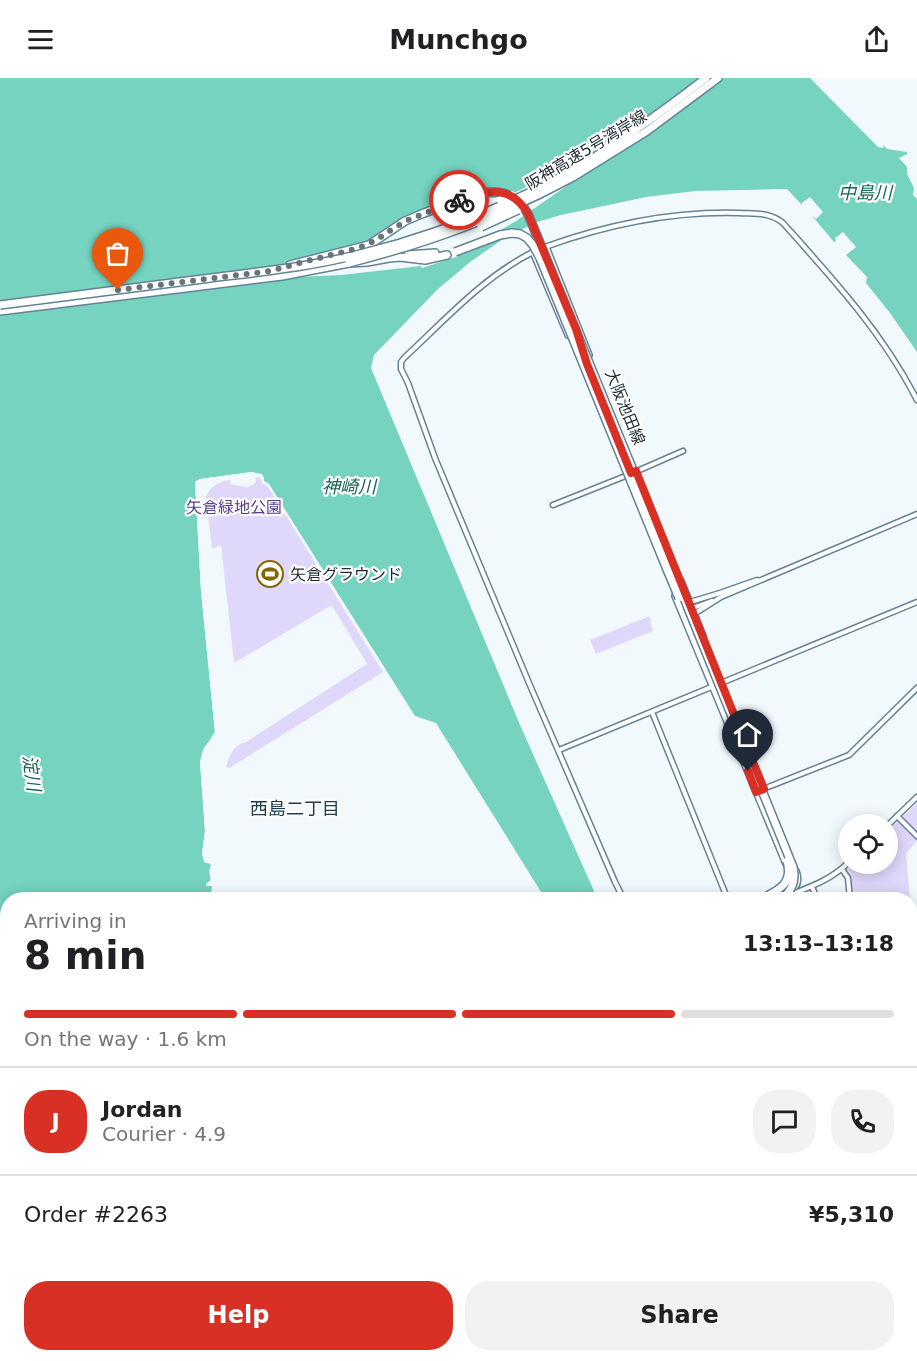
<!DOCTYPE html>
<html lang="en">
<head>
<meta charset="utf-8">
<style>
	:root { --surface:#fff; --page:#f2f2f2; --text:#202124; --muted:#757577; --line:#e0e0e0; --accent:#d93025 }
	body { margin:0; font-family:"DejaVu Sans","Noto Sans JP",sans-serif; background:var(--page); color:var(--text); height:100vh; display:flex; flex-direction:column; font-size:22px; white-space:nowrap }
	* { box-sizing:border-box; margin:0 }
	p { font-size:20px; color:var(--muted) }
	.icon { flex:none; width:33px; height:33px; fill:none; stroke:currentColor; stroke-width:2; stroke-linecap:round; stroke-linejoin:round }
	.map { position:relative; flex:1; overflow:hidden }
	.sheet { position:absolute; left:0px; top:814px; width:918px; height:470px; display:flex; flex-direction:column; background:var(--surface); border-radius:24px 24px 0 0; box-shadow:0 3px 15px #0003 }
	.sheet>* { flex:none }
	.fabs { position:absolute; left:838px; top:736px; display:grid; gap:12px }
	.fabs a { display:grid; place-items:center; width:60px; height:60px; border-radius:50%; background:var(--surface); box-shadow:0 3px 15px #0003; font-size:30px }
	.pin { position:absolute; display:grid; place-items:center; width:51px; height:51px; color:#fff; margin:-62px -26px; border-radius:50% 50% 50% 0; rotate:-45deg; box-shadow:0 0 6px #0007 }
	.pin .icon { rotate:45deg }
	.courier { position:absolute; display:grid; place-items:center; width:60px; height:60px; margin:-30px; border:4px solid #d93025; border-radius:50%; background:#fff; color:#222; box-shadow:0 2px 8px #0007 }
	.overview em { font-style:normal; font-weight:800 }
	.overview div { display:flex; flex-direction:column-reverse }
	.overview { display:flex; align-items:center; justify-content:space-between; height:102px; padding:0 24px }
	h1 { font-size:39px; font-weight:800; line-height:45px }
	.bar { display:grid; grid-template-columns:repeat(4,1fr); gap:9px 6px; align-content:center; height:72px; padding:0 24px }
	.bar i { height:8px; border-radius:4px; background:var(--line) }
	.bar .current { background:var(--accent) }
	.bar p { grid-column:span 4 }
	.line { display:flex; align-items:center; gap:15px; padding:0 24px; border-top:2px solid var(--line) }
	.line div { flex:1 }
	.round { display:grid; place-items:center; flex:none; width:63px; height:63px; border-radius:24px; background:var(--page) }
	.action { display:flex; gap:12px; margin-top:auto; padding:12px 24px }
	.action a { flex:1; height:69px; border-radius:24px; background:var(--accent); color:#fff; font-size:24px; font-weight:800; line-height:69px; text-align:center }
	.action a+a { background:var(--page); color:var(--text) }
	header { display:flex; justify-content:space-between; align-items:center; height:78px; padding:0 24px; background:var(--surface); font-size:27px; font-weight:800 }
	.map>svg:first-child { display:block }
	.green { fill:#e0d8fb }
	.water { fill:#75d3c0 }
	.pier { fill:#f2f9fd }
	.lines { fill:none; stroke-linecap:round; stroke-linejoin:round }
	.minor-casing { stroke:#648397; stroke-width:7 }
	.major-casing { stroke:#648397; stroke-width:8 }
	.highway-casing { stroke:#648397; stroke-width:10 }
	.minor { stroke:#fff; stroke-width:4 }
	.major { stroke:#fff; stroke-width:5 }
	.highway { stroke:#fff; stroke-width:7 }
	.highway-bridge-casing { stroke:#648397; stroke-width:10; stroke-linecap:butt }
	.highway-bridge { stroke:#fff; stroke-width:7 }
	.done { stroke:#68737a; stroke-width:6; stroke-dasharray:0 10.8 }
	.route { stroke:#d93025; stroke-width:8 }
	.labels { text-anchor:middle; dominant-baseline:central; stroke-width:4.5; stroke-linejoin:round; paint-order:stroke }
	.street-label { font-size:16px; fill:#1e2b33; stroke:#fff }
	.park-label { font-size:16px; fill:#553b89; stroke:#fff }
	.poi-label { font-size:16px; fill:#1e2b33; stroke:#fff; text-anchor:start }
	.water-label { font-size:18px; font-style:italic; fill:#196558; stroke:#fff }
	.neighbourhood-label { font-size:18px; fill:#203d4f; stroke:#fff }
</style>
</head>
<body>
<header><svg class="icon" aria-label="menu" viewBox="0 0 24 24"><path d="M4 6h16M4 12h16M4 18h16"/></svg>Munchgo<svg class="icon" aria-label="share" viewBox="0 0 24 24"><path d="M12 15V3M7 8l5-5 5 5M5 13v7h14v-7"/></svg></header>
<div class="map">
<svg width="917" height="1283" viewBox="0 0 917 1283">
	<rect width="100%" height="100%" fill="#f2f9fd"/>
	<g class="green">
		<path d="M261,399l17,25 5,12h2l98,158 -154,96 -3,-1c4,-12 7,-22 20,-25l121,-78 -34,-57 -3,-1 -96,57 -13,-118 -9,4 -6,-52c7,-21 36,-18 55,-20z"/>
		<polygon points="650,538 651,547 653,553 596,576 590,562"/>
		<polygon points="917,725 917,763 906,775 910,822 853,822 851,796 848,791 854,786 888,786 888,753"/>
		<polygon points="810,812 816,822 785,822"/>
	</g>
	<g class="water">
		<polygon points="0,0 810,0 878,69 883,70 885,67 885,69 887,71 907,74 907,76 899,80 907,89 907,96 914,110 913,117 917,121 917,274 890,235 866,205 867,199 846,177 856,169 843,154 835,160 836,163 834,164 813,139 813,138 816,141 823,134 810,119 802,125 802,127 787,111 695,113 646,119 561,137 537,144 506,159 470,184 438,211 374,277 371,290 520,647 598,822 546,822 436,645 415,638 269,406 264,403 264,400 252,394 200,401 195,404 201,513 215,655 203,672 200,684 205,753 202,776 204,784 211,786 211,790 210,790 211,802 206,806 206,808 212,808 211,822 8,822 8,1276 280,1276 281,1283 0,1283"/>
		<polygon points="910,1118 917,1126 917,1172 915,1169 914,1151 911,1146"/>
		<polygon points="911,1174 915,1177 917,1175 917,1197 911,1199"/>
	</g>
	<g class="pier">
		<polygon points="589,79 596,90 571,105 516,143 459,176 459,178 422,190 421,188 341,197 296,199 410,143 468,121 494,120 516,114"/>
		<polygon points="252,394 262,396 264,400 264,403 269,406 266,407 263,406 260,399 255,397 256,404 253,407 247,409 233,407 230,404 230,400 200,404 198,405 204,406 206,410 204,426 199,428 199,432 202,432 204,434 207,456 204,461 199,464 201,476 202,477 203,495 206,494 209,496 211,522 208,524 205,524 208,559 212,559 214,560 216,587 211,588 218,655 204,677 202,695 206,748 204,780 207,785 214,787 214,790 212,793 214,802 212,805 215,808 214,822 211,822 212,808 209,794 211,787 205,784 202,776 205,753 200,684 203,672 215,654 201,513 195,404 200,401"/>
	</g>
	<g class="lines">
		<defs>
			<g id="minor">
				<path d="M545,169c61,-22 128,-36 194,-34 16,1 31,-1 44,10 50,56 100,110 134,177"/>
				<path d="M535,173c-51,25 -90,69 -131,107l-3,4v7l7,14 27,75 94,225 86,199 9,18"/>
				<polyline points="635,394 683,373"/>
				<polyline points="553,427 628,397"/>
				<polyline points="690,524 720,515 757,502"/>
				<path d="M680,526c10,8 21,1 32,-3"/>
				<polyline points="686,541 721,519 917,436"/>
				<polyline points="652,634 728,822"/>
				<polyline points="559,672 917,524"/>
				<polyline points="763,711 849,677 917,610"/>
				<polyline points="897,738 917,758"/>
				<polyline points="888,747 917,719"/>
				<polyline points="842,791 848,800 850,822"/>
				<polyline points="812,809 818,822"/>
				<path d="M787,818c23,-9 44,-16 62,-34"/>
				<polyline points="910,855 917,854"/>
				<polyline points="910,981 917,982"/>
				<polyline points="910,1103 917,1111"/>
				<polyline points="910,1209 917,1207"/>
				<polyline points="910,1258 917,1256"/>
				<polyline points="470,1276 472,1283"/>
				<polyline points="409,1283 461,1276"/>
				<polyline points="694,1283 696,1276"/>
				<polyline points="850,1283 866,1276"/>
			</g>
			<g id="major">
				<polyline points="546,169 589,277"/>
				<polyline points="533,174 568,257"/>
				<polyline points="681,503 703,558"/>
				<polyline points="675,518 786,786"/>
				<path d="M791,813c7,-5 8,-12 5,-20"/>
				<polyline points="767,822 784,813 788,810"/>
				<polyline points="764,1276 766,1283"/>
				<polyline points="768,1276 770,1283"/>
			</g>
			<g id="highway">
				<path d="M570,94c48,-28 92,-60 136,-94"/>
				<polyline points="573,99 647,53 718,0"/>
				<polyline points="408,177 435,175"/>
				<polyline points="290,187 369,167 405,143 424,135"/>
				<polyline points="0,233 282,198 349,185 367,184 389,180 400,179 425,182 447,177"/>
			</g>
		</defs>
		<use href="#minor" class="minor-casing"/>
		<use href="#major" class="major-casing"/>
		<use href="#highway" class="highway-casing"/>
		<use href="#minor" class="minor"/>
		<use href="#major" class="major"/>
		<use href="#highway" class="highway"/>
		<defs>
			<g id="highway-bridge">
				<polyline points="500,122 512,117"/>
				<path d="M424,135c34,-12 81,-41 104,1l143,349 17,45 105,259c3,14 -1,25 -13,33"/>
				<polyline points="481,149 518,132"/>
				<polyline points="455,174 500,157 512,155 520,156 527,160 533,167 540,180 666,489 679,520"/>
				<path d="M349,185c82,-21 150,-46 224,-86"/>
				<path d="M0,227c68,-9 135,-17 203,-26 54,-7 108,-12 161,-26 72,-18 141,-46 206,-81"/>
				<path d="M759,822c18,-9 35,-15 28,-39"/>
			</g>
		</defs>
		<use href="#highway-bridge" class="highway-bridge-casing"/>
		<use href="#highway-bridge" class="highway-bridge"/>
	</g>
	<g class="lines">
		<polyline class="done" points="118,212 271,193 299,185 359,170 376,162 394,150 410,141 459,122"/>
		<path class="route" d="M459,122c28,-10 52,-16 69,14l48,115 11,35 44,109 5,-2 128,318 -8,3 -8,-21"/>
	</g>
	<defs>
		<symbol id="stadium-ring" viewBox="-11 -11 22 22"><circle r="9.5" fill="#fff" stroke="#826800" stroke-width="1.5"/><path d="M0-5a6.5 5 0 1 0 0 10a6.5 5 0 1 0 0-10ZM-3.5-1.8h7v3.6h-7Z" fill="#826800"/></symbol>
	</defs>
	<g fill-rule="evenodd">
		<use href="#stadium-ring" x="255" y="481" width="30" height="30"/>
	</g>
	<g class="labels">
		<g class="street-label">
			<text transform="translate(586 72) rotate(-31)">阪神高速5号湾岸線</text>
			<text transform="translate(625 329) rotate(68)">大阪池田線</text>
		</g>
		<g class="park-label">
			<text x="234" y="429">矢倉緑地公園</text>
		</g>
		<g class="poi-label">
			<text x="290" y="496">矢倉グラウンド</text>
		</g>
		<g class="water-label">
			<text x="865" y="114">中島川</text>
			<text x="349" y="408">神崎川</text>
			<text transform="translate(32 695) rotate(82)">淀川</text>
		</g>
		<g class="neighbourhood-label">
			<text x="295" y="730">西島二丁目</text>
		</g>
	</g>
</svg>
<div class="fabs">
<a><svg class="icon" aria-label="locate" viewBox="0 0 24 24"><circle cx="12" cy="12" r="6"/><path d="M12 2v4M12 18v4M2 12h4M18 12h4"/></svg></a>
</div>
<div class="pin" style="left:118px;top:212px;background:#ea580c"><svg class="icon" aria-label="bag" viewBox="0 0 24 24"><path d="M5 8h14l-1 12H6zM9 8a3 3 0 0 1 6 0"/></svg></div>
<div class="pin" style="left:748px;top:693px;background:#1f2937"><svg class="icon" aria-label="home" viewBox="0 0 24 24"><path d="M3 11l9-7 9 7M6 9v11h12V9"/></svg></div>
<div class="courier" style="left:459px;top:122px"><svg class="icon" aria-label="bike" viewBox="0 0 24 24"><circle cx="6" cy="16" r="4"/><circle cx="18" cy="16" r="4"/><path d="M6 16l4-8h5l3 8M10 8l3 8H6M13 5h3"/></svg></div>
<section class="sheet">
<div class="overview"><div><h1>8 min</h1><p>Arriving in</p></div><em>13:13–13:18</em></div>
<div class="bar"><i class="current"></i><i class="current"></i><i class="current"></i><i></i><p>On the way · 1.6 km</p></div>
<div class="line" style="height:108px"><b class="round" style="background:var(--accent);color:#fff">J</b><div><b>Jordan</b><p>Courier · 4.9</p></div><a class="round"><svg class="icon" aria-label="chat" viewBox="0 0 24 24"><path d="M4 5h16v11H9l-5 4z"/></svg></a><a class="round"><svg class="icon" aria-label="phone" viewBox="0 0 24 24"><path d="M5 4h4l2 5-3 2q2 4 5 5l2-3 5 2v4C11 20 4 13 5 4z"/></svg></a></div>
<div class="line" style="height:78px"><div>Order #2263</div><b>¥5,310</b></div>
<div class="action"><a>Help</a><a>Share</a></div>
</section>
</div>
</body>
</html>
